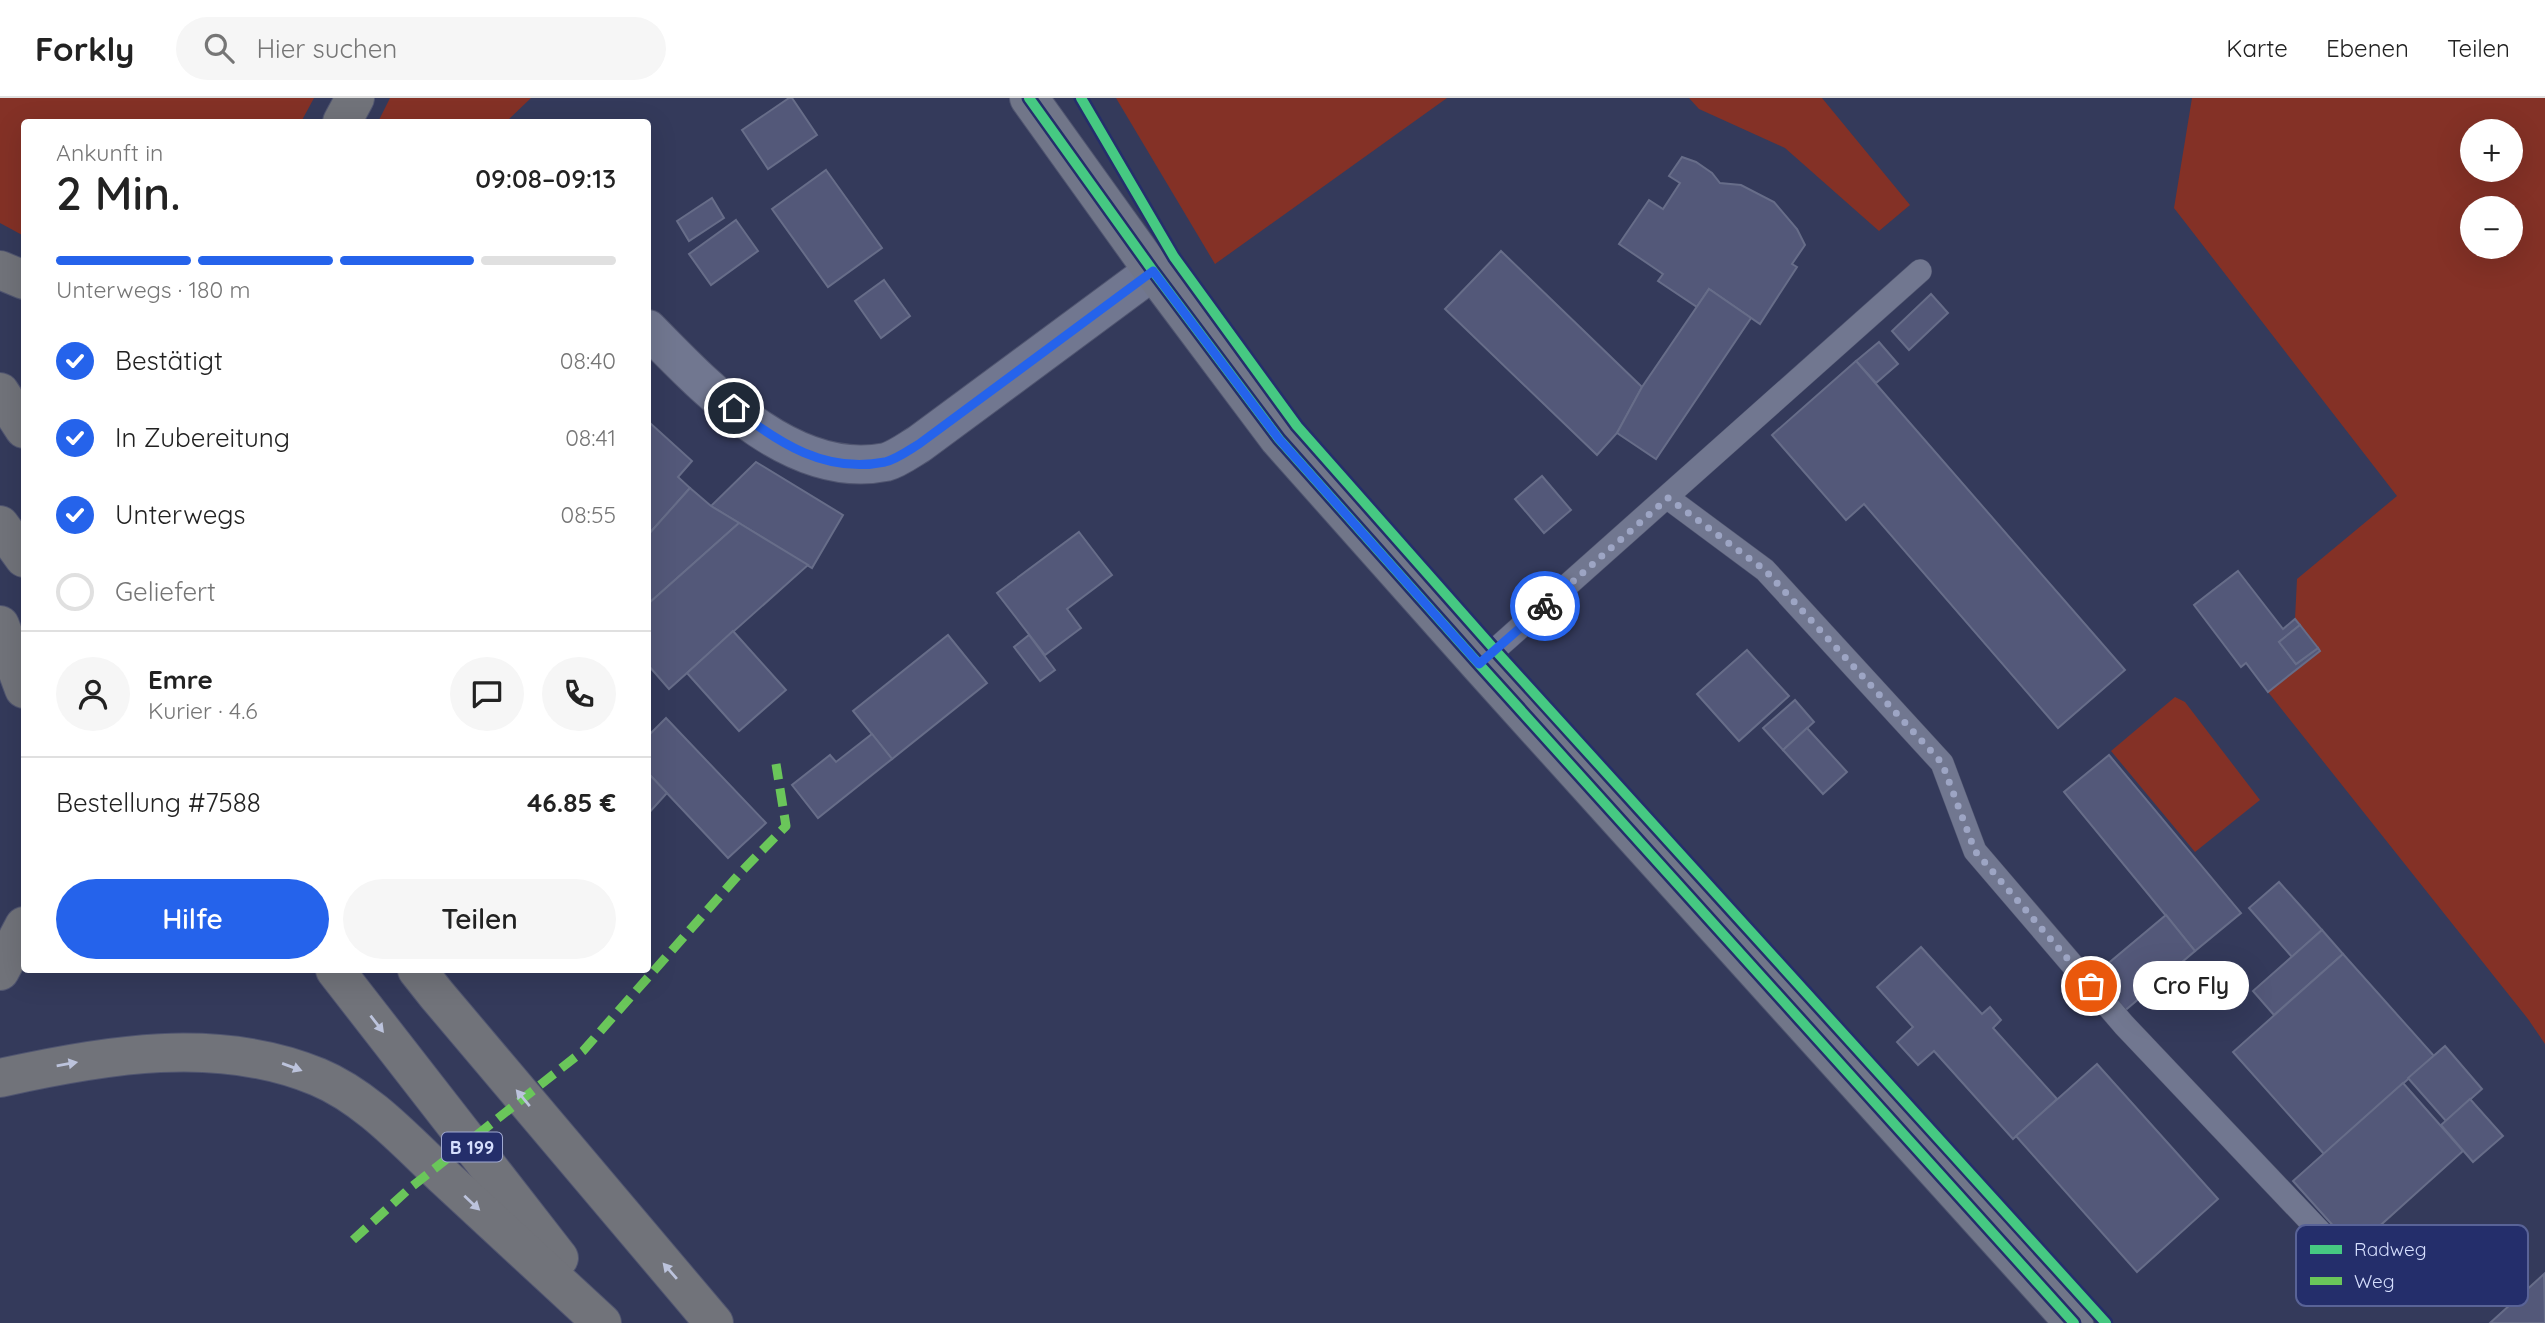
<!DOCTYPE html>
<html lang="de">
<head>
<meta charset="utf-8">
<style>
	:root { --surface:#fff; --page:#f6f6f6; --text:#222; --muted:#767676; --line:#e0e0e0; --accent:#2563eb }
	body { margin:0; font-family:Quicksand,sans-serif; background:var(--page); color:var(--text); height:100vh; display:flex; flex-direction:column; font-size:26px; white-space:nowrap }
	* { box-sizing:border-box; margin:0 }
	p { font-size:23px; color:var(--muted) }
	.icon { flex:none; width:38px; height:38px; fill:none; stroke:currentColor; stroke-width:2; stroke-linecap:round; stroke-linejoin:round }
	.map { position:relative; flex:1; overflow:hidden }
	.panel { position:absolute; left:21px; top:21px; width:630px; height:854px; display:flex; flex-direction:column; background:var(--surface); border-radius:7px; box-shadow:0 7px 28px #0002 }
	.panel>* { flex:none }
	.controls { position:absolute; left:2460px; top:21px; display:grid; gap:14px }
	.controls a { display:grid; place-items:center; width:63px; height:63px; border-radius:50%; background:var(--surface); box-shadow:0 7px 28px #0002; font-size:35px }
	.pin { position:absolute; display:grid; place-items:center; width:60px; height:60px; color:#fff; margin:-30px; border:4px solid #fff; border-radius:50%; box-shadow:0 2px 7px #0007 }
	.courier { position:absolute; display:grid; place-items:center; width:70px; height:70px; margin:-35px; border:5px solid #2563eb; border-radius:50%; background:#fff; color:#222; box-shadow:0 2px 9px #0007 }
	.bubble { position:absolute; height:49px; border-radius:24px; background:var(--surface); box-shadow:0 7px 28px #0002; font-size:23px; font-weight:600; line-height:49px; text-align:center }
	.headline em { font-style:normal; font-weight:600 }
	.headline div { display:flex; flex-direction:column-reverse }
	.headline { display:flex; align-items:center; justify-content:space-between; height:119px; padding:0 35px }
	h1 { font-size:46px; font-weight:600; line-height:52px }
	.bar { display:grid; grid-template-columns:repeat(4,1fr); gap:10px 7px; align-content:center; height:84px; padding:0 35px }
	.bar i { height:9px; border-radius:5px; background:var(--line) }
	.bar .on { background:var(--accent) }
	.bar p { grid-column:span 4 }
	.line { display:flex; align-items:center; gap:18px; padding:0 35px; border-top:2px solid var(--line) }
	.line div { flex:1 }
	.round { display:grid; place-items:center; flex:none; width:74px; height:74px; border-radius:37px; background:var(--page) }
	ol { padding:0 35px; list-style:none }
	li { display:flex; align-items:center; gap:21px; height:77px }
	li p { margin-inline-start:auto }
	li .icon { padding:7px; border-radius:50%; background:var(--accent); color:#fff; stroke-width:4 }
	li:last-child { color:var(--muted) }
	li i { width:38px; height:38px; border:4px solid var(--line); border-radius:50% }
	.cta { display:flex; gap:14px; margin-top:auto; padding:14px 35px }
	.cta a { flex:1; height:80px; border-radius:42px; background:var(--accent); color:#fff; font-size:28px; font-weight:600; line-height:80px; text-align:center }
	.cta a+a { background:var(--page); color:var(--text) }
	header { display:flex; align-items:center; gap:42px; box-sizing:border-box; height:98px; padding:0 35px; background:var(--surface); border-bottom:2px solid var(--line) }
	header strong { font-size:33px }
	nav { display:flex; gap:38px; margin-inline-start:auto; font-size:24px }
	.search { width:490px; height:63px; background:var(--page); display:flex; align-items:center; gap:18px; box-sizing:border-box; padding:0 24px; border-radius:38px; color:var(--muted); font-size:26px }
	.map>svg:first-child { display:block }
	.green { fill:#843126; fill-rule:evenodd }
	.building { fill:#535879; stroke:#676d89; stroke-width:2 }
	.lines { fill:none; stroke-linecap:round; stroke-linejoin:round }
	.lane-casing { stroke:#505570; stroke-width:24 }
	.street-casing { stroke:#505570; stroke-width:40 }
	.secondary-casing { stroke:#505570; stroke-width:40 }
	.highway-casing { stroke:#505570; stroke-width:40 }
	.lane { stroke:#717790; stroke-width:23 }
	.street { stroke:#717790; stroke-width:38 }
	.secondary { stroke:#717689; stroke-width:38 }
	.highway { stroke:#71737a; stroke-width:38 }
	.quiet { stroke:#6ac65a; stroke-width:9; stroke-dasharray:18 9; stroke-linecap:butt }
	.cycleway-casing { stroke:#242e6b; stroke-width:15 }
	.cycleway { stroke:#46c982; stroke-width:10 }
	.oneway { fill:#bcc3dc }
	.done { stroke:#9da5c4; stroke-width:7; stroke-dasharray:0 12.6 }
	.route { stroke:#2563eb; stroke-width:9 }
	.labels { text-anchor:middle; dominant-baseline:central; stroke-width:7; stroke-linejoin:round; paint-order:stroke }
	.shield { fill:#242e6b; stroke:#a0a9d1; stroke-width:2 }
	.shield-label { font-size:18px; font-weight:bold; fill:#d5defd }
	.key { fill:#242e6b; stroke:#596397; stroke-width:2 }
	.key-label { font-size:19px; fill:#d5defd }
</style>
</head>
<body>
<header>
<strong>Forkly</strong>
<div class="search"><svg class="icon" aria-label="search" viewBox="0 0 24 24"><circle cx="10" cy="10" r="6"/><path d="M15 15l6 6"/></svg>Hier suchen</div>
<nav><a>Karte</a><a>Ebenen</a><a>Teilen</a></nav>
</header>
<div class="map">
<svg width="2545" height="1225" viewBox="0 0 2545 1225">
	<rect width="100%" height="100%" fill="#343a5b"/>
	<g class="green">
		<polygon points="0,0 314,0 301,24 24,24 24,138 0,125"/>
		<polygon points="390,0 531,0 506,24 378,24"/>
		<polygon points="1116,0 1447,0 1215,166"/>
		<polygon points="1689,0 1822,0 1910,107 1879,133 1785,50 1699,11"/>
		<path d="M2192,0h353v946l-17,-25 -260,-327 52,-41 -25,-32 2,-40 100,-83 -223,-288zM2473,33h38v39h-38zM2473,110h38v39h-38z"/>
		<polygon points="2175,599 2185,604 2260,702 2195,754 2111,653"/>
	</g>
	<g class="building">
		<polygon points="789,0 792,0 817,37 768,71 742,32"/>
		<polygon points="1682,59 1696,64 1712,75 1720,85 1741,87 1774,104 1797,131 1805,147 1792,166 1797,169 1760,226 1709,191 1697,209 1658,183 1663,176 1619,146 1649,102 1663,111 1680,85 1669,78"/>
		<polygon points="826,72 882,150 828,189 772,111"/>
		<polygon points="712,100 724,120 689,143 677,123"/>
		<polygon points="736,122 758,153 711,187 689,156"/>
		<polygon points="1501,153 1642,289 1617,335 1597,357 1445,211"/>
		<polygon points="884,182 910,218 881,240 855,203"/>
		<polygon points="1709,191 1751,220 1656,361 1617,335 1642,289"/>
		<polygon points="1931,196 1948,215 1909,252 1892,233"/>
		<polygon points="1879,244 1898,266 1876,285 1856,263"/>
		<polygon points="1856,263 2125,572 2058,630 1864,406 1846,422 1772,337"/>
		<polygon points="650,325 692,363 678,379 690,390 648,437 648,327"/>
		<polygon points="756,364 843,417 812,470 711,408"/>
		<polygon points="1542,378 1571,412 1544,435 1515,401"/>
		<polygon points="690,390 711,408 739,425 648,506 648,437"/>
		<polygon points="739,425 808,467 669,591 648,567 648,506"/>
		<polygon points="1079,434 1112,477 1067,511 1081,530 1045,557 997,495"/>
		<polygon points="2238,473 2283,531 2295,521 2300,527 2279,544 2296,566 2318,550 2320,553 2268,594 2246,565 2241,569 2194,507"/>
		<polygon points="2300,527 2318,550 2296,566 2279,544"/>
		<polygon points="733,533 786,592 739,633 687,575"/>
		<polygon points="948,537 987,585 892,661 853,613"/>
		<polygon points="1029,537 1055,572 1040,583 1014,549"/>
		<polygon points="1747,552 1789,598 1739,643 1697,596"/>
		<polygon points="1795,602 1814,624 1783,652 1763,630"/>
		<polygon points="666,620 766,725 728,760 648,675 648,638"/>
		<polygon points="1807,630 1847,674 1823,696 1783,652"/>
		<polygon points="872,636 892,661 818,720 792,687 830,657 836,664"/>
		<polygon points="2109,657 2241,815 2195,853 2064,694"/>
		<polygon points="648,675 667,695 648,716"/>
		<polygon points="2279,784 2322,832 2292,859 2249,810"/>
		<polygon points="2166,817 2195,853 2122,915 2092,879"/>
		<polygon points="2322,832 2343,856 2274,917 2253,893"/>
		<polygon points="1921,849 1982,916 1990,909 2001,922 1993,930 2057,1001 2013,1041 1934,953 1918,967 1897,944 1913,929 1877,889"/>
		<polygon points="2343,856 2434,958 2324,1056 2233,954"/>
		<polygon points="2445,948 2482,991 2446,1023 2408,980"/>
		<polygon points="2097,966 2218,1101 2137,1174 2016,1038"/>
		<polygon points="2403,985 2463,1053 2354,1151 2293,1083"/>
		<polygon points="2470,1001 2503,1038 2473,1064 2441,1027"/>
		<polygon points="2544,1176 2545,1225 2490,1225"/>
	</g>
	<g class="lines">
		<defs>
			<g id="lane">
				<polyline points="1668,400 1765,472 1942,665 1975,753 2124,927 2344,1159"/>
				<polyline points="1479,566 1920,173"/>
			</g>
			<path id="street" d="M648,231c59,60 144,152 238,133 11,-3 23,-12 33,-18l234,-173"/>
			<polyline id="secondary" points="1029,0 1153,173 1279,341 1479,566 2074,1225"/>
			<g id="highway">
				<polyline points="342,24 355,0"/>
				<polyline points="0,172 24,182"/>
				<polyline points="0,294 24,331"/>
				<polyline points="0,427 24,460"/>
				<polyline points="0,527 24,591"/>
				<polyline points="335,872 559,1160"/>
				<polyline points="417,872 436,896 714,1225"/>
				<polyline points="0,873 24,828"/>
				<path d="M0,980c103,-23 217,-43 318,-1 48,20 87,63 124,98 53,49 107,99 160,148"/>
			</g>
		</defs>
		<use href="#lane" class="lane-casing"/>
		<use href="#street" class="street-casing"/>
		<use href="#secondary" class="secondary-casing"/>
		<use href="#highway" class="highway-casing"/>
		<use href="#lane" class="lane"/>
		<use href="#street" class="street"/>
		<use href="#secondary" class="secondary"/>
		<use href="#highway" class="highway"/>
		<polyline class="quiet" points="353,1142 410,1090 583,953 741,774 786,728 776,666"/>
		<defs>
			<g id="cycleway">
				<polyline points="1029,0 1153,173 1279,341 1479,566 2074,1225"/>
				<polyline points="1081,0 1174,159 1297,328 1495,552 2106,1225"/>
			</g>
		</defs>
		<use href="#cycleway" class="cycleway-casing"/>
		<use href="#cycleway" class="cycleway"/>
	</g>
	<defs><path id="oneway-solid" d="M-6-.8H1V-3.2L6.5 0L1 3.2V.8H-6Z" transform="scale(1.75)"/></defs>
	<g class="oneway">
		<use href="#oneway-solid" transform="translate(377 926) rotate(52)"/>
		<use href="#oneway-solid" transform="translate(67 966) rotate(-10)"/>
		<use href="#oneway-solid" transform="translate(292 969) rotate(20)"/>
		<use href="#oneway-solid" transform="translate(523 1000) rotate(-130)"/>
		<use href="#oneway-solid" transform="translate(472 1105) rotate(43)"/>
		<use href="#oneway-solid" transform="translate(670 1173) rotate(-131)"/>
	</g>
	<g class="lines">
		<polyline class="done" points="1545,508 1668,400 1765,472 1942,665 1975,753 2091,888"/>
		<path class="route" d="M734,310c44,35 92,66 151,54 12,-3 24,-12 34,-18l234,-173 126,168 200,225 66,-58"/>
	</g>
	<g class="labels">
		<rect class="shield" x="442" y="1034.5" width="60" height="29" rx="5"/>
		<g class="shield-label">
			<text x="472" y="1049">B 199</text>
		</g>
	</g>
	<rect x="2296" y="1127" width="232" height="81" rx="10" class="key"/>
	<rect x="2310" y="1147" width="32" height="9" fill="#46c982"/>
	<rect x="2310" y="1179" width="32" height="8" fill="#6ac65a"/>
	<g class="key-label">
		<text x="2354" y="1158">Radweg</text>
		<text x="2354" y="1190">Weg</text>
	</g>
</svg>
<div class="controls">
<a>+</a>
<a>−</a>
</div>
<div class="pin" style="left:2091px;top:888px;background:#ea580c"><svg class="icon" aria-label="bag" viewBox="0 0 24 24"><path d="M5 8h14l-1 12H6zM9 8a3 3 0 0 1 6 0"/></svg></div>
<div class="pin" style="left:734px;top:310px;background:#1f2937"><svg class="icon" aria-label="home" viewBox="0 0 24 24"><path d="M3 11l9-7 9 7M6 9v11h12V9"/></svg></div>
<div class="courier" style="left:1545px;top:508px"><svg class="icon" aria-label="bike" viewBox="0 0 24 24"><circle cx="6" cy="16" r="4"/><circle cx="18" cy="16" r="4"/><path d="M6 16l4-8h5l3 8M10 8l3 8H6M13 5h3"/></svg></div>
<div class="bubble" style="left:2133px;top:863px;width:116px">Cro Fly</div>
<section class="panel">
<div class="headline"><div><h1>2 Min.</h1><p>Ankunft in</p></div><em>09:08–09:13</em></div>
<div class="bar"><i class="on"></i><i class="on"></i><i class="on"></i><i></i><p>Unterwegs · 180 m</p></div>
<ol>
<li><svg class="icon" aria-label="check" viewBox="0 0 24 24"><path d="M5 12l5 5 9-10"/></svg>Bestätigt<p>08:40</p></li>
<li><svg class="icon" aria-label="check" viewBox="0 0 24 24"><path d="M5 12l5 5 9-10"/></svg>In Zubereitung<p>08:41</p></li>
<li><svg class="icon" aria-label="check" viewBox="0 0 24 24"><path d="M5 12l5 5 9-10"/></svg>Unterwegs<p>08:55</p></li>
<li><i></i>Geliefert</li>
</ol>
<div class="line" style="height:126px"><a class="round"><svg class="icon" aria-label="person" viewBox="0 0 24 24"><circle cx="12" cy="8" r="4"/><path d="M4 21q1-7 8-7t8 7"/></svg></a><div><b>Emre</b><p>Kurier · 4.6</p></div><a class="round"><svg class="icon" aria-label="chat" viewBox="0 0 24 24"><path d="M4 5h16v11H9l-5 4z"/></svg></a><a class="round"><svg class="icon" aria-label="phone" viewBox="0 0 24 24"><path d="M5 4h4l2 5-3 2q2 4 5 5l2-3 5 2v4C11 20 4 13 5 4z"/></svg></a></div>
<div class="line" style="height:91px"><div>Bestellung #7588</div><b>46.85 €</b></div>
<div class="cta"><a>Hilfe</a><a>Teilen</a></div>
</section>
</div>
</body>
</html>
